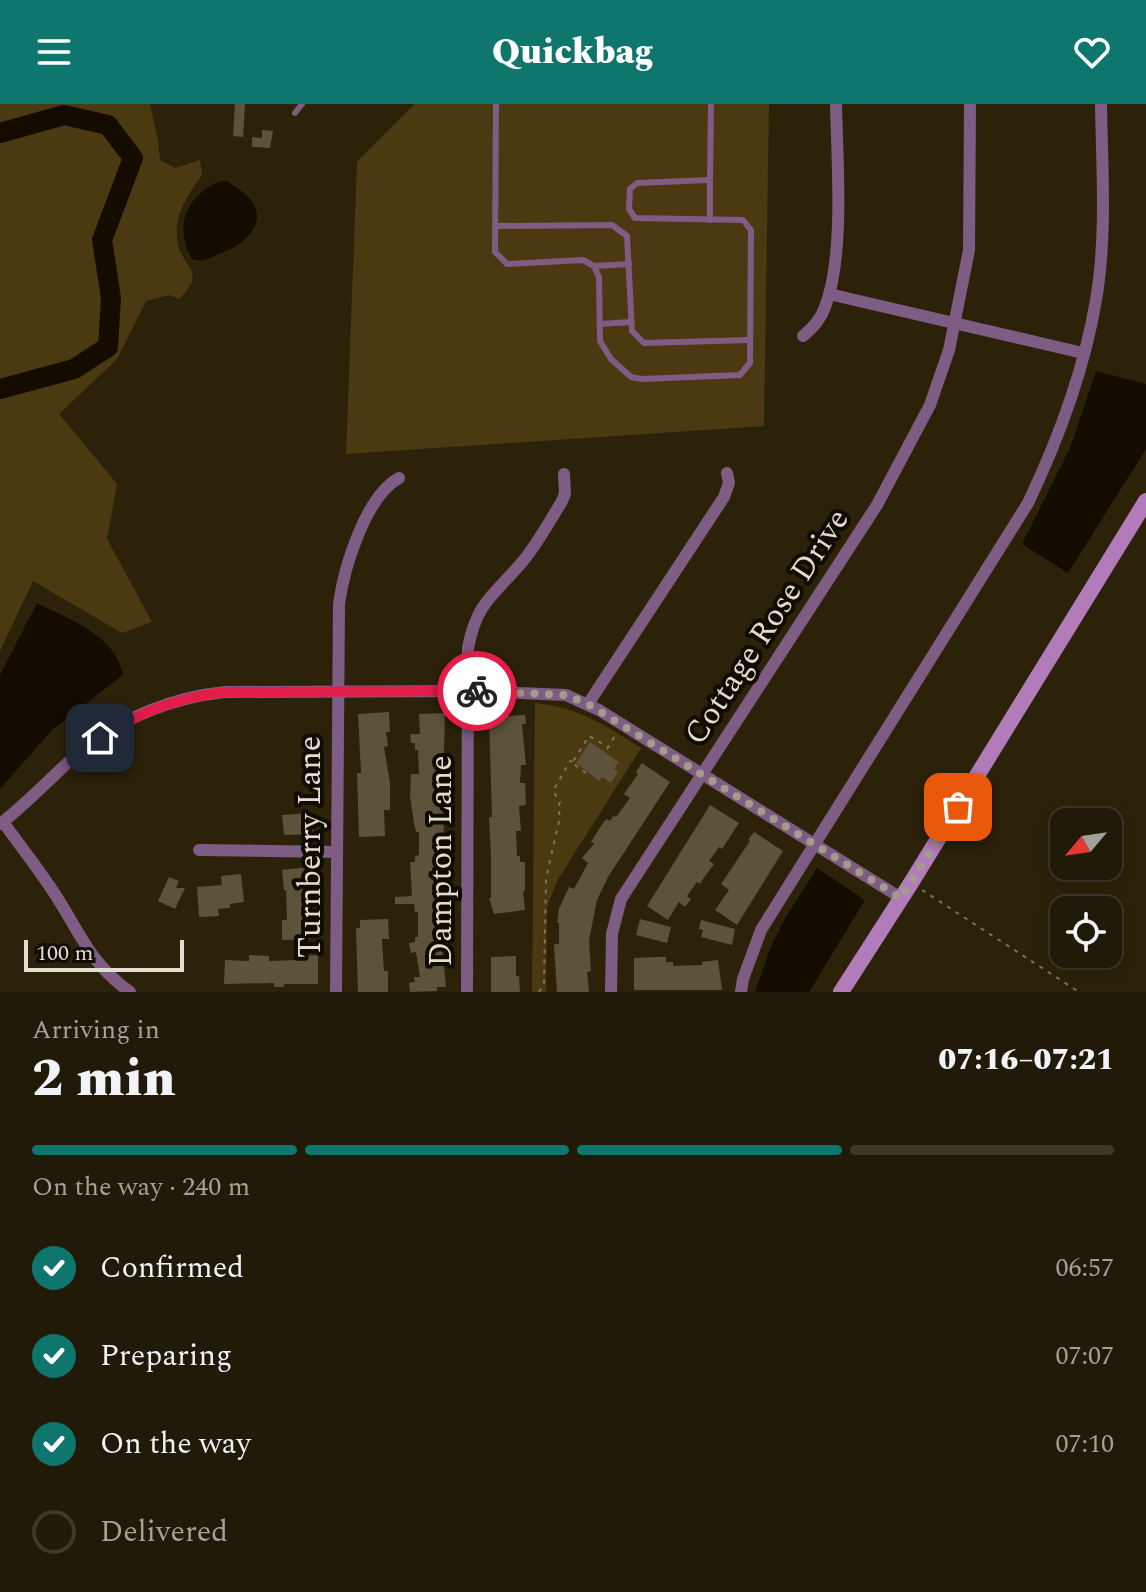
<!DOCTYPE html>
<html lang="en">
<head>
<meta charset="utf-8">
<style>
	:root { --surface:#211a08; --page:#292312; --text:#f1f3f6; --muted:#a2a19c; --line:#3e3829; --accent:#0f766e }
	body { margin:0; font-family:Spectral,serif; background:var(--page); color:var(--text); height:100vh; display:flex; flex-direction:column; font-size:30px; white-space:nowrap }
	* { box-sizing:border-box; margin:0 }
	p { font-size:26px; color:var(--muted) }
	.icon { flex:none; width:44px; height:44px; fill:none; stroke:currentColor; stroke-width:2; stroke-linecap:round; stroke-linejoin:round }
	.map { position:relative; height:888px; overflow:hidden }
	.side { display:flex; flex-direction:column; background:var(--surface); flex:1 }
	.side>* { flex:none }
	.needle { width:52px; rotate:241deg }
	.fabs { position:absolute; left:1050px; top:704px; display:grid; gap:16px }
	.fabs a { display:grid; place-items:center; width:72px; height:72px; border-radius:16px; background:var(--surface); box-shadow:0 4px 20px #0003,0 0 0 2px var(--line); font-size:40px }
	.scale { position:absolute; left:24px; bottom:20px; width:160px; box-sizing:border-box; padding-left:8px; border:4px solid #e3ddcf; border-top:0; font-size:22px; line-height:28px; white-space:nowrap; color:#e3ddcf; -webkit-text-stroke:6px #100c04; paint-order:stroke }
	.pin { position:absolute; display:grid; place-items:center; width:68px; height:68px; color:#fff; margin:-34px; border-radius:16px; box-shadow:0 4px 12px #0006 }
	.courier { position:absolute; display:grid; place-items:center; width:80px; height:80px; margin:-40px; border:6px solid #e11d48; border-radius:50%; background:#fff; color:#222; box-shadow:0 2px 10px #0007 }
	.overview em { font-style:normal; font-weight:800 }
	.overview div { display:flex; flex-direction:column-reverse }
	.overview { display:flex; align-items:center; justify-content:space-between; height:136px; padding:0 32px }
	h1 { font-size:52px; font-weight:800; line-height:60px }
	.bar { display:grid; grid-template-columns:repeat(4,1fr); gap:12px 8px; align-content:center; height:96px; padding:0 32px }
	.bar i { height:10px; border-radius:6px; background:var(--line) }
	.bar .current { background:var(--accent) }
	.bar p { grid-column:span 4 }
	ol { padding:0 32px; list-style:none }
	li { display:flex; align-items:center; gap:24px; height:88px }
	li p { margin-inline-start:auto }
	li .icon { padding:8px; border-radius:50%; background:var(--accent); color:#fff; stroke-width:4 }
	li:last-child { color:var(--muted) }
	li i { width:44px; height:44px; border:4px solid var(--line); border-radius:50% }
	header { display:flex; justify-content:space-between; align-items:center; height:104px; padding:0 32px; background:var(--accent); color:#fff; font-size:36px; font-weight:800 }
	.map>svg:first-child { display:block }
	.green { fill:#4b3a11 }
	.water { fill:#150c00 }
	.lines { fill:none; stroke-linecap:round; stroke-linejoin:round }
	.river { stroke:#150c00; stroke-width:20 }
	.building { fill:#5d523a }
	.path { stroke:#7b735f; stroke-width:2; stroke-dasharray:4 6; stroke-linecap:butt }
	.lane { stroke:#7e5c83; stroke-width:6 }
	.street { stroke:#7e5c83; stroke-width:12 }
	.secondary { stroke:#b27cbb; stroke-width:16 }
	.done { stroke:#a39c8a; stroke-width:8; stroke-dasharray:0 14.4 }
	.route { stroke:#e11d48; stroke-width:10 }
	.labels { text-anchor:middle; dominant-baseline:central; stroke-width:8; stroke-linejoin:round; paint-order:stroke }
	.street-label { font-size:32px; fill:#e3ddcf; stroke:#100c04 }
</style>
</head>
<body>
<header><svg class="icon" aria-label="menu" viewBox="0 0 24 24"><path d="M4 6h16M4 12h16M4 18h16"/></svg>Quickbag<svg class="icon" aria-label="heart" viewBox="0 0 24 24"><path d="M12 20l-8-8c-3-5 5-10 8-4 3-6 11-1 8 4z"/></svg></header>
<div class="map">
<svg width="1146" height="888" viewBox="0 0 1146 888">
	<rect width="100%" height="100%" fill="#2c220a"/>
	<g class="green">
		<path d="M0,0h150l8,36 2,20 15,8 25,-8 2,15c-14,19 -27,38 -25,63 2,30 33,31 2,61l-10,-4 -23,6 -29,58 -58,55 58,70 -10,55 45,83 -30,11 -89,-52 -33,70z"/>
		<polygon points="415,0 769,0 764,322 346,350 357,58"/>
		<path d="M535,599c43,4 70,22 106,45l-84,133 -10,26 -1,85h-14z"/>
	</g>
	<g class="water">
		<path d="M220,77h7c10,7 23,14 28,26 9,22 -16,40 -33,46 -11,4 -19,10 -30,6 -19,-33 -5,-64 28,-78z"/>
		<polygon points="1096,267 1146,280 1146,345 1068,469 1022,440 1070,344"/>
		<path d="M37,499c33,17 79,32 86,72l-71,55 -52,59v-114z"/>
		<polygon points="817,764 865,796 809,888 755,888 770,845 783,818"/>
	</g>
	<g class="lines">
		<polyline class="river" points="0,29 64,11 108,21 133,54 102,136 111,194 108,243 74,265 0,285"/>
	</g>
	<g class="building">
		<polygon points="235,0 245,0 243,33 233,32"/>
		<polygon points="262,26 273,27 270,44 252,43 252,33 262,34"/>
		<polygon points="389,608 390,628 386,628 388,642 384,643 390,679 390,706 384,706 385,732 359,733 357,669 361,669 358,610"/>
		<polygon points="445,609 443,686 446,705 443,705 446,785 443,785 447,841 442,842 446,883 437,883 437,887 410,888 409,879 415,878 414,873 420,873 416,848 411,849 409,839 415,838 415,833 418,833 418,808 415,808 414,800 395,800 395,793 412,792 410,758 415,758 415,752 419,751 419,728 416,728 414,719 410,692 411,670 419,670 418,646 415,646 415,639 411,639 410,630 420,630 419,610"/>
		<polygon points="525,611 526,620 522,620 526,661 521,661 520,679 525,679 526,701 519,702 521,727 516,727 517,752 520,752 520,758 525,758 525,787 523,787 525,806 494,810 489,794 491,794 491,752 489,713 492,713 489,613"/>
		<polygon points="590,638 619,658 614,665 618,668 611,679 602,673 599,677 576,659"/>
		<polygon points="642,659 670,678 608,773 597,796 589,836 591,867 587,868 589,888 557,888 554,840 559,840 559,819 557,819 559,805 569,783 574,785 588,759 582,754 594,740 591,738 601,722 606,715 610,717 614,711 616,713 630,694 624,690 638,670 636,668"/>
		<polygon points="710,701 739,719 722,745 719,743 709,757 714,760 703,775 700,780 697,778 687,792 691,795 685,803 679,798 668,816 647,802"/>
		<polygon points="310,709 314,730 284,731 282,711"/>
		<polygon points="754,728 783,747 737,821 715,806 729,786 721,780 750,737 748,736"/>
		<polygon points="309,763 313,799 309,799 309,815 313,815 314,827 310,827 310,835 282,836 282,816 287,816 286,786 284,786 282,766"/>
		<polygon points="241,770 244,798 230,800 230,804 218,805 219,812 199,813 197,783 222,781 221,772"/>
		<polygon points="169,773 179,777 176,784 185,784 175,805 158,797"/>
		<polygon points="388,815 389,835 382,835 384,867 388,867 388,888 358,888 356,824 360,824 360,816"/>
		<polygon points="640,815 671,823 667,839 636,831"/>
		<polygon points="701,816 735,825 732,841 701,833 703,826 699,825"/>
		<polygon points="249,851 269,852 269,857 298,856 298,852 318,851 318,880 284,880 284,883 274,883 274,879 224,880 225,856 249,857"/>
		<polygon points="516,852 516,872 519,872 520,888 491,888 491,853"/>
		<polygon points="657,853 666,853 666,858 673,858 673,862 702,861 702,858 718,856 722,886 634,886 634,854"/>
	</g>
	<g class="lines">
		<g class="path">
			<polyline points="607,645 615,632"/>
			<polyline points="586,669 572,659 589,632 608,643"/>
			<polyline points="922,786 1079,888"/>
			<polyline points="539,888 544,880 546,774 560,713 558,703 560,698 553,687 570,657 573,658"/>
		</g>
		<g class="lane">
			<polyline points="496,0 495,148 507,160 583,156 594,162 599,173 600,237 611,255 631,273 642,275 740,271 750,259 751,126 743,116 635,114 629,105 630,85 637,79 710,76 711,0"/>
			<polyline points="295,9 302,0"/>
			<polyline points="710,76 710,116"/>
			<polyline points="495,122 612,121 627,132 632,227 644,239 750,236"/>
			<polyline points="594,162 629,160"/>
			<polyline points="600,220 631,218"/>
		</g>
		<g class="street">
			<polyline points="829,190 1083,249"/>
			<path d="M803,232c10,-8 18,-17 22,-29 20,-51 12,-147 11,-203"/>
			<polyline points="588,600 724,393 729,379 727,369"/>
			<path d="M3,718c18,25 38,50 55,77 24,38 34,66 72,93"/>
			<path d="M0,720c30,-23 55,-51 83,-75 40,-32 92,-52 142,-57l244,-1 97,4 33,15 302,188"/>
			<polyline points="199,746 336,748"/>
			<path d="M336,888l3,-388c5,-36 26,-107 60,-126"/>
			<path d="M467,888l1,-344c9,-48 27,-53 55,-87 15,-18 26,-39 38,-58l4,-9 -1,-20"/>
			<polyline points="611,888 612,830 621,795 877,401 930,301 949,246 969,146 970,0"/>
			<path d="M741,888l2,-13 18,-49 267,-427c31,-65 56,-132 68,-203 11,-64 6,-132 5,-196"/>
		</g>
		<polyline class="secondary" points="841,888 911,779 1146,397"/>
	</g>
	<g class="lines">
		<polyline class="done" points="477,587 566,591 588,600 901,794 958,703"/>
		<path class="route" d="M100,634c37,-25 80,-41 125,-46l252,-1"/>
	</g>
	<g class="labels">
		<g class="street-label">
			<text transform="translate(767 523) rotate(-57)">Cottage Rose Drive</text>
			<text transform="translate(310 743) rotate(-90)">Turnberry Lane</text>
			<text transform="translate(441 757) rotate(-90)">Dampton Lane</text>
		</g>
	</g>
</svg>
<div class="fabs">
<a><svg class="needle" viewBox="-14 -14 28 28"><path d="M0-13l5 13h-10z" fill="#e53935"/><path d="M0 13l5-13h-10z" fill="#a2a19c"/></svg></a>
<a><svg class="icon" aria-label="locate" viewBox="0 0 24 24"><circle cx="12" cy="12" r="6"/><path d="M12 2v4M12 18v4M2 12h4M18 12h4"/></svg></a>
</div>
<div class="scale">100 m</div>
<div class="pin" style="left:958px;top:703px;background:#ea580c"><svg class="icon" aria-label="bag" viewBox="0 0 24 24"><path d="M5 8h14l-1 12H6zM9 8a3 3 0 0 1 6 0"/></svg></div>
<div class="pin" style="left:100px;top:634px;background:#1f2937"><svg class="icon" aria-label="home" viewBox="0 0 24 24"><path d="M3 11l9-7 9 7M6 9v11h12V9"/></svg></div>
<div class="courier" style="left:477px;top:587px"><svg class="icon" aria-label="bike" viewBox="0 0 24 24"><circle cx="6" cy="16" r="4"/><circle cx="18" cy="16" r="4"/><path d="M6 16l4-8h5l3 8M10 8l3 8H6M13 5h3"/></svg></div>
</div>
<section class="side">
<div class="overview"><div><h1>2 min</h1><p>Arriving in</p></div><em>07:16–07:21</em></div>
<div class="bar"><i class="current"></i><i class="current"></i><i class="current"></i><i></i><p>On the way · 240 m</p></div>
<ol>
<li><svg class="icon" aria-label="check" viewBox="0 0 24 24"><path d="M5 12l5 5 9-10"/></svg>Confirmed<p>06:57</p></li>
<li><svg class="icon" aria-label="check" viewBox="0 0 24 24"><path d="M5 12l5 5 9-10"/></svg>Preparing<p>07:07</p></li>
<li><svg class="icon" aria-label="check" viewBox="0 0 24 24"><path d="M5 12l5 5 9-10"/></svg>On the way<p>07:10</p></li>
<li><i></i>Delivered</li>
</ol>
</section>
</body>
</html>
